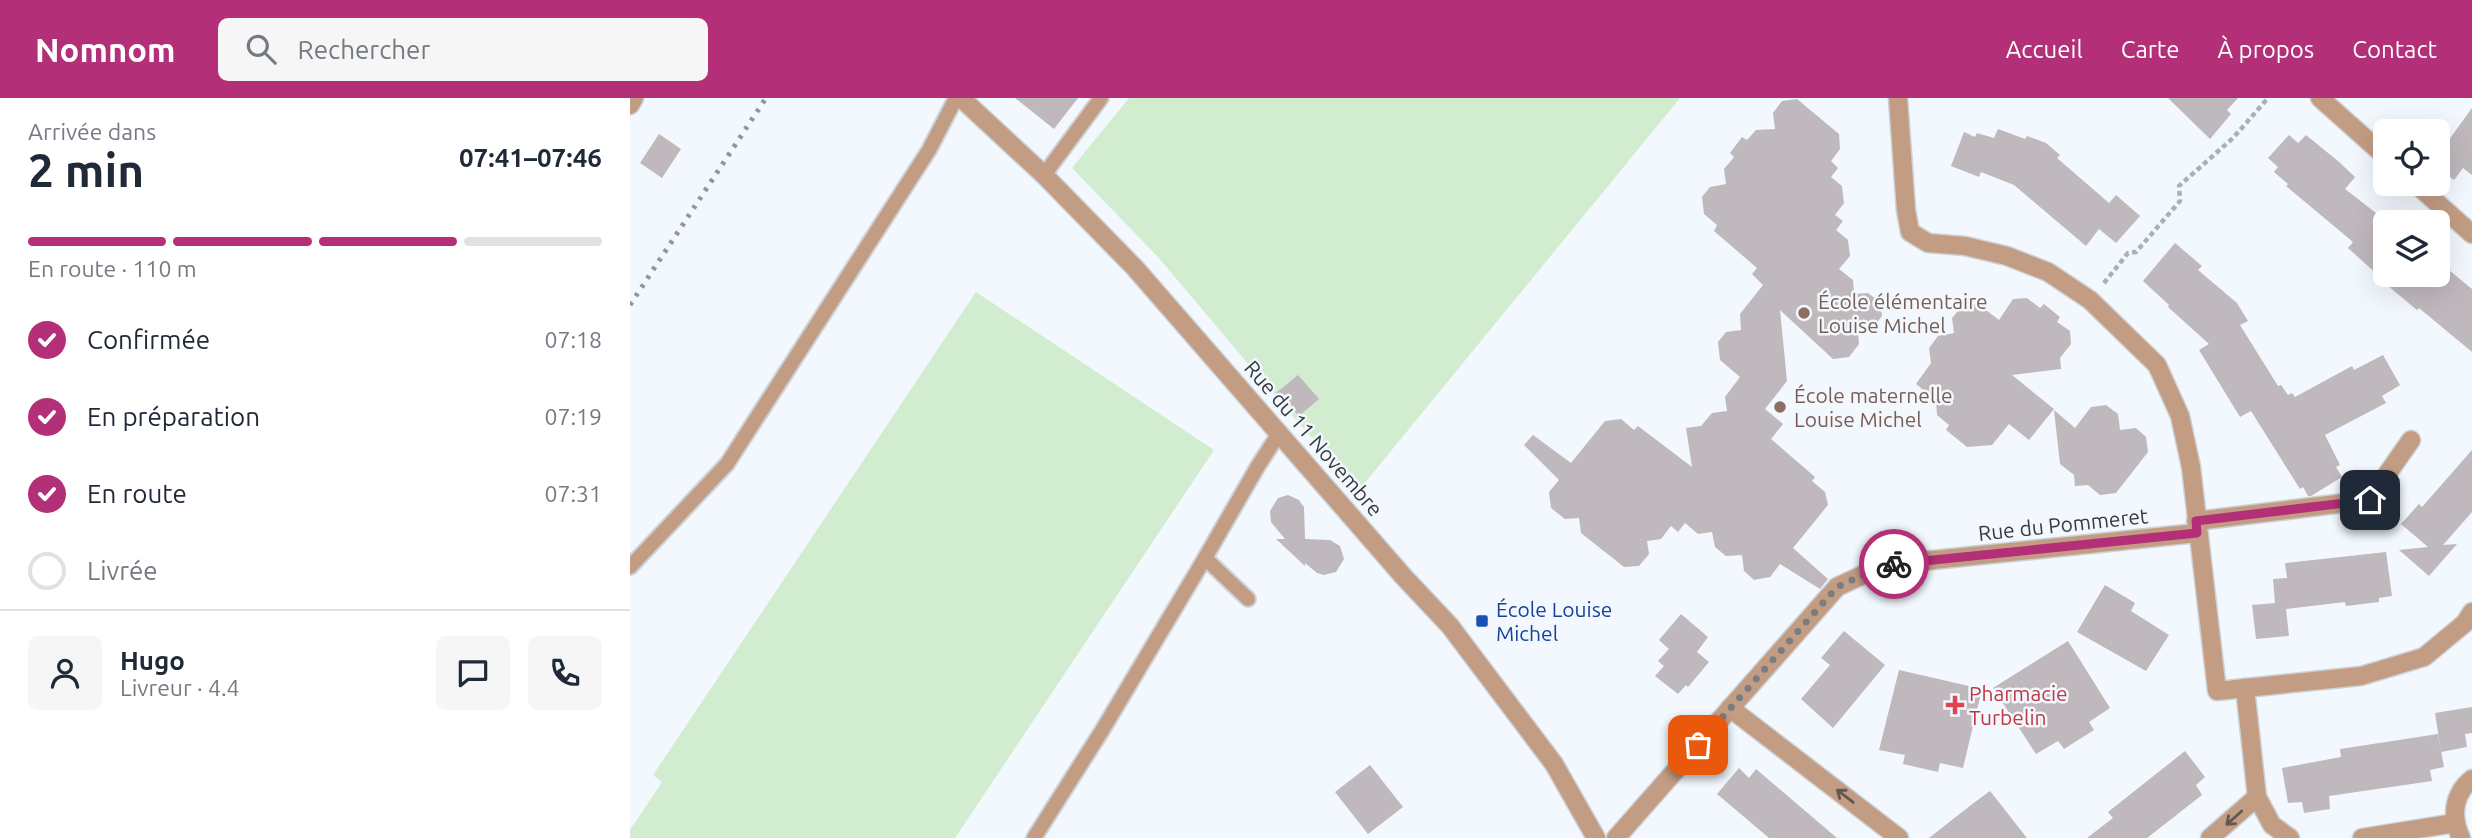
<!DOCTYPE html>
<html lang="fr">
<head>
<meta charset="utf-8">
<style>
	:root { --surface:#fff; --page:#f6f6f7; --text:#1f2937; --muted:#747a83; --line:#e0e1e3; --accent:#b32f77 }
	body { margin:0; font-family:Ubuntu,sans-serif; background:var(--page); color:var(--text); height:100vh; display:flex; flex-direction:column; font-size:26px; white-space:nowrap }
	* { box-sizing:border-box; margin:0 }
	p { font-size:23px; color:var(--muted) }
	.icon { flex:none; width:38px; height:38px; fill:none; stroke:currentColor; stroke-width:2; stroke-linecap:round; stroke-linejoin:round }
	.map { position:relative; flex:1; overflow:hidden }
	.panel { display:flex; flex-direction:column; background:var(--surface); width:630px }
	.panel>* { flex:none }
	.buttons { position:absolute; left:1743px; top:21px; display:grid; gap:14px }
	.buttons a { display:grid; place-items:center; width:77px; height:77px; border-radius:10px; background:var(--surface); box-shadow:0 7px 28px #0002; font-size:35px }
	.pin { position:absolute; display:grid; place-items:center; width:60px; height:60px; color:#fff; margin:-30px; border-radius:14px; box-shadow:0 4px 10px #0006 }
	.courier { position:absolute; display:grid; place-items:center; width:70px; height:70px; margin:-35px; border:5px solid #b32f77; border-radius:50%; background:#fff; color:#222; box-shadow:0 2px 9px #0007 }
	.summary em { font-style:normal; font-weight:700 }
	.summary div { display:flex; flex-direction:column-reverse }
	.summary { display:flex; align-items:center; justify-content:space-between; height:119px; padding:0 28px }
	h1 { font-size:46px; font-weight:700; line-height:52px }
	.bar { display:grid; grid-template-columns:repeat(4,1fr); gap:10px 7px; align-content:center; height:84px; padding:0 28px }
	.bar i { height:9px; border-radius:5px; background:var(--line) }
	.bar .on { background:var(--accent) }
	.bar p { grid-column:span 4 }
	.line { display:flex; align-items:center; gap:18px; padding:0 28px; border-top:2px solid var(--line) }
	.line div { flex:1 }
	.round { display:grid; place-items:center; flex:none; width:74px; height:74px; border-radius:10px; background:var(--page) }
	ol { padding:0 28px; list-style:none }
	li { display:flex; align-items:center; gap:21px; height:77px }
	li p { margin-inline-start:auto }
	li .icon { padding:7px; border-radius:50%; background:var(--accent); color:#fff; stroke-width:4 }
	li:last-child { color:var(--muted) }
	li i { width:38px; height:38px; border:4px solid var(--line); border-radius:50% }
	header { display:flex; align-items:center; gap:42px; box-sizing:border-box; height:98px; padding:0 35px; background:var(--accent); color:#fff }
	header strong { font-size:33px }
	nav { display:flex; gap:38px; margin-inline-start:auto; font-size:24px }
	.search { width:490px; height:63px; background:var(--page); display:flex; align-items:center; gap:18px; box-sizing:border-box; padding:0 24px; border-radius:10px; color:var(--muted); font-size:26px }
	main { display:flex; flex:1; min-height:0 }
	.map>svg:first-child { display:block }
	.green { fill:#d1eccf }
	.building { fill:#bfb8bd }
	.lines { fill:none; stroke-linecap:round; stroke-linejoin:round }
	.lane-casing { stroke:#cdd2d7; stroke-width:18 }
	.street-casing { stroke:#cdd2d7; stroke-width:21 }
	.path { stroke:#abb0b4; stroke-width:4.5; stroke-dasharray:5 3.5; stroke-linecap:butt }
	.lane { stroke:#c39d83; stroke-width:14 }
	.street { stroke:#c39d83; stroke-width:18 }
	.rail { stroke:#91969a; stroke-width:5; stroke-dasharray:3.5 7; stroke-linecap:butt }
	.oneway { stroke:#625852 }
	.done { stroke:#797d81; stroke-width:7; stroke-dasharray:0 12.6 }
	.route { stroke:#b32f77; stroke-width:9 }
	.education-dot { fill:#8d6e63; stroke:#f2f8fe; stroke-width:2.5 }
	.transit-dot { fill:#1a4fb4; stroke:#f2f8fe; stroke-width:2.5 }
	.health-dot { fill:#e0444e; stroke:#f2f8fe; stroke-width:2.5 }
	.labels { text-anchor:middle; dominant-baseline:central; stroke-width:5; stroke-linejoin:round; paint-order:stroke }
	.education-label { font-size:21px; fill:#785e54; stroke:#f2f8fe; text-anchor:start }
	.street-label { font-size:21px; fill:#383b3d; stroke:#f2f8fe }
	.transit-label { font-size:21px; fill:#164399; stroke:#f2f8fe; text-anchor:start }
	.health-label { font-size:21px; fill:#be3a42; stroke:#f2f8fe; text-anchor:start }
</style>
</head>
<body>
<header>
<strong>Nomnom</strong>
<div class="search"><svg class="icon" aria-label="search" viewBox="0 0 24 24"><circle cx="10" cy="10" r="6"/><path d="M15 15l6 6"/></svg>Rechercher</div>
<nav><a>Accueil</a><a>Carte</a><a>À propos</a><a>Contact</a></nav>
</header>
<main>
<section class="panel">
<div class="summary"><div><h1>2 min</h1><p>Arrivée dans</p></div><em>07:41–07:46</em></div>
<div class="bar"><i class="on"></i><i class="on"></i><i class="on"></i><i></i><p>En route · 110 m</p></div>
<ol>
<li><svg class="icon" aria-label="check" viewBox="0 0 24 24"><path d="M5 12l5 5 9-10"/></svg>Confirmée<p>07:18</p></li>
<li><svg class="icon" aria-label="check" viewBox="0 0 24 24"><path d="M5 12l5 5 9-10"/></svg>En préparation<p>07:19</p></li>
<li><svg class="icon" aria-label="check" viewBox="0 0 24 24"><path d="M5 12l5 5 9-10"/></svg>En route<p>07:31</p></li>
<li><i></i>Livrée</li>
</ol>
<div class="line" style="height:126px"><a class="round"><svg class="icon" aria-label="person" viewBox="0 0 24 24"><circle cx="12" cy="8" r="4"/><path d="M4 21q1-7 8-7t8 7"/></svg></a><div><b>Hugo</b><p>Livreur · 4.4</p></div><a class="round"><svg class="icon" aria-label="chat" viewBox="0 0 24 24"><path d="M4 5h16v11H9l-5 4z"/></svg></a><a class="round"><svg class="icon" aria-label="phone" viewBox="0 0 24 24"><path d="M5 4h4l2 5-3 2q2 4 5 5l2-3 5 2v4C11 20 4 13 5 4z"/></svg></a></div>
</section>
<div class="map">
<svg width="1842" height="740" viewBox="0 0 1842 740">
	<rect width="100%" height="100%" fill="#f2f8fe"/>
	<g class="green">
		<polygon points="499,0 1050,0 729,392 657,312 528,159 442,70"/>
		<polygon points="346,194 584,352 325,740 0,740 0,732 32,684 23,677"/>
	</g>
	<g class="building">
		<polygon points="385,0 448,0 424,31"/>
		<polygon points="1538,0 1608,0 1597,12 1601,16 1580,41"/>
		<polygon points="1167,1 1209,36 1210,51 1201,63 1208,70 1201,79 1212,88 1214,105 1205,117 1213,123 1206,132 1218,142 1220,158 1209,171 1223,182 1224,196 1238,195 1250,204 1252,218 1242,231 1228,233 1229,246 1219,259 1203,261 1150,212 1157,283 1135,311 1153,326 1141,341 1185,379 1182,383 1195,394 1198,407 1163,450 1198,481 1190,491 1150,466 1140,479 1124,482 1114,473 1112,457 1096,458 1085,449 1082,434 1068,436 1055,425 1048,434 1041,428 1031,441 1017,443 1019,456 1009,468 994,469 951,435 949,420 935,421 921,410 919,394 929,382 894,347 903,337 941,365 975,323 991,321 1004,332 1008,328 1062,369 1056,330 1071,328 1082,315 1097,313 1095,299 1110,279 1090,262 1088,244 1096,234 1111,232 1110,216 1133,187 1122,176 1127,170 1084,133 1087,127 1074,116 1072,99 1080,89 1096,86 1094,71 1104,59 1100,55 1112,39 1117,42 1126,32 1145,31 1143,15 1152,3"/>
		<polygon points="1842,10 1842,77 1833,70 1824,82 1808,70 1808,57"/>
		<polygon points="1368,31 1395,41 1397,38 1416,45 1430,57 1427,60 1479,105 1486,97 1510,118 1486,145 1469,131 1456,148 1384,87 1351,74 1349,79 1321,68 1334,34 1345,39 1347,35 1364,40"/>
		<polygon points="29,36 51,51 32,80 10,65"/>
		<polygon points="1659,37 1668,45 1676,37 1708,63 1725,79 1715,91 1755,122 1755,177 1808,177 1808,163 1842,191 1842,254 1789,210 1787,212 1745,177 1748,177 1718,150 1723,144 1656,88 1658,86 1644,74 1648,69 1638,60"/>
		<polygon points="1545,145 1572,168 1568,172 1607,205 1618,223 1610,227 1648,288 1651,287 1658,297 1662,295 1665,299 1722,268 1724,272 1753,257 1770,287 1752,298 1756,305 1695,337 1710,367 1706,369 1712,379 1681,398 1678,398 1673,389 1670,391 1621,313 1610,319 1569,252 1579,246 1538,209 1539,207 1513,183"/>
		<polygon points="1397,200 1410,210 1414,206 1430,219 1427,224 1440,233 1441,246 1430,260 1431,271 1382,277 1424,311 1399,342 1379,326 1362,347 1337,349 1316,332 1319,327 1307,317 1306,302 1286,286 1301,265 1299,250 1308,238 1324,235 1322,220 1333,207 1348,206 1369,222 1383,201"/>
		<polygon points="668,277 689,301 669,318 646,295"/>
		<polygon points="1476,307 1488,316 1490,332 1506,330 1516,339 1518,354 1486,395 1470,397 1458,387 1445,388 1444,377 1430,366 1424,312 1445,330 1461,309"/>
		<polygon points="1842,352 1842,414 1813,447 1827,446 1799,478 1769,452 1798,449 1771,426 1789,406 1792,409"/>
		<polygon points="658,397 669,402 674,409 675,441 700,442 710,448 714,461 706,474 694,477 687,475 675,465 675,468 646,441 655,441 641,424 640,413 648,400"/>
		<polygon points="1756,454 1762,498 1749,500 1749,504 1716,508 1715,504 1656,511 1659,538 1626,541 1622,507 1645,505 1643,481 1657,480 1655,465"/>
		<polygon points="1475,487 1505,505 1501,513 1539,537 1516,573 1447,534"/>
		<polygon points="1051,516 1078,539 1067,554 1079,564 1058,589 1056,587 1048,596 1025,578 1034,568 1028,563 1039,551 1029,542"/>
		<polygon points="1214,533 1255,567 1203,630 1171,601 1200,567 1191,560"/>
		<polygon points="1438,543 1480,610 1459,624 1464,632 1434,651 1428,643 1406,656 1363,590"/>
		<polygon points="1269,572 1352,591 1333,670 1310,665 1308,674 1273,666 1275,657 1249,652"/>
		<polygon points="1842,609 1842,635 1835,636 1837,649 1811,654 1805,615"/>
		<polygon points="1808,636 1814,669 1800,672 1802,683 1699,698 1700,711 1674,715 1672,704 1658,705 1652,670 1711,659 1710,651"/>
		<polygon points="1555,653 1575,679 1566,687 1572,697 1517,740 1457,740 1483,720 1478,714"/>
		<polygon points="740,667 773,709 738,736 705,694"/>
		<polygon points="1109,670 1119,680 1126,671 1207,740 1139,740 1087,696"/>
		<polygon points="1360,693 1397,740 1299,740 1341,707"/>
	</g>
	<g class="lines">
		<defs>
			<g id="lane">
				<polyline points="414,77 471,0"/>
				<polyline points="0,469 97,366 299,52 326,0"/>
				<polyline points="618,501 575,460 628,368 650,334"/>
				<polyline points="404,740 473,631 575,460"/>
			</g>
			<g id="street">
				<polyline points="331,0 414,77 505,170 773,478 820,528 924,666 966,740"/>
				<polyline points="1268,0 1276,112 1280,134 1298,145 1335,148 1377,158 1418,174 1460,202 1527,267 1550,318 1561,369 1587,593 1731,578 1794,559 1835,525 1842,514"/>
				<polyline points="1690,0 1755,58"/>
				<polyline points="0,7 4,0"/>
				<polyline points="1786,86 1842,136"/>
				<polyline points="1566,423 1739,402 1781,342"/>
				<polyline points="1615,590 1627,699 1642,727 1660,740"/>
				<polyline points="1100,610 1269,740"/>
				<polyline points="986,740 1207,489 1254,467 1567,435"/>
				<polyline points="1580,740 1627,699"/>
				<polyline points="1732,740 1825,725"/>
				<path d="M1831,740c-10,-21 -8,-44 11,-59"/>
			</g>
		</defs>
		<use href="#lane" class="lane-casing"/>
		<use href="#street" class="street-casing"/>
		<polyline class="path" points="1474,185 1498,155 1506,154 1550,103 1549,88 1603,40 1638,0"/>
		<use href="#lane" class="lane"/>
		<use href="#street" class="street"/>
		<polyline class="rail" points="0,207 136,0"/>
	</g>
	<defs><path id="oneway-shaft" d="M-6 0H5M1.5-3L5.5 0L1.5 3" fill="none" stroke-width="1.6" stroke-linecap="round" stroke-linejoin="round" transform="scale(1.75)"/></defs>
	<g class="oneway">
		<use href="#oneway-shaft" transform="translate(1215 698) rotate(-142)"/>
		<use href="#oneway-shaft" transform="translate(1604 720) rotate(138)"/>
	</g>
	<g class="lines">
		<polyline class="done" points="1068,647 1207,489 1254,467 1264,466"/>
		<polyline class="route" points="1264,466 1567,435 1566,423 1740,402"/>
	</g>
	<g class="education-dot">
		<circle cx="1174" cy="215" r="7"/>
		<circle cx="1150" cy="309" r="7"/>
	</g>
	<rect class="transit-dot" x="845" y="516" width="14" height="14" rx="3.5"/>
	<path class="health-dot" d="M1321.5 596.5h7v7h7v7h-7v7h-7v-7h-7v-7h7z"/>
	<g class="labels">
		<g class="education-label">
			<text x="1188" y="203">École élémentaire<tspan x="1188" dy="24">Louise Michel</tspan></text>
			<text x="1164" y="297">École maternelle<tspan x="1164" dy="24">Louise Michel</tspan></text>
		</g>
		<g class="street-label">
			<text transform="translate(684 340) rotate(49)">Rue du 11 Novembre</text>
			<text transform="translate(1433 426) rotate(-6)">Rue du Pommeret</text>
		</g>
		<g class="transit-label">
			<text x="866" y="511">École Louise<tspan x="866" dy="24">Michel</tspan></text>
		</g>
		<g class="health-label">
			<text x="1339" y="595">Pharmacie<tspan x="1339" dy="24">Turbelin</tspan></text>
		</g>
	</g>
</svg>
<div class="buttons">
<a><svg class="icon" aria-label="locate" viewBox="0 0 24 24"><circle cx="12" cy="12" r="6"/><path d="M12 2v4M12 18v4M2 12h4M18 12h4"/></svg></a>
<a><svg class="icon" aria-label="layers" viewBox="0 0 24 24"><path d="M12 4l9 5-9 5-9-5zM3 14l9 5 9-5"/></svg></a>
</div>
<div class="pin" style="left:1068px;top:647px;background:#ea580c"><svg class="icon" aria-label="bag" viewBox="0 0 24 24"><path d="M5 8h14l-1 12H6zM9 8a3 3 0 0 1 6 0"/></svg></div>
<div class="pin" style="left:1740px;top:402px;background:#1f2937"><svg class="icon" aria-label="home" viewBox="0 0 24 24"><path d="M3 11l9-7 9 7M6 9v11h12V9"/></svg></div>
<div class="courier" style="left:1264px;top:466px"><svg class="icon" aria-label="bike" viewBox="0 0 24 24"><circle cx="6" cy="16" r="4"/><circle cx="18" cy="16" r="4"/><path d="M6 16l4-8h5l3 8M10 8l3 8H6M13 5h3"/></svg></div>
</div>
</main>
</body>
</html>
